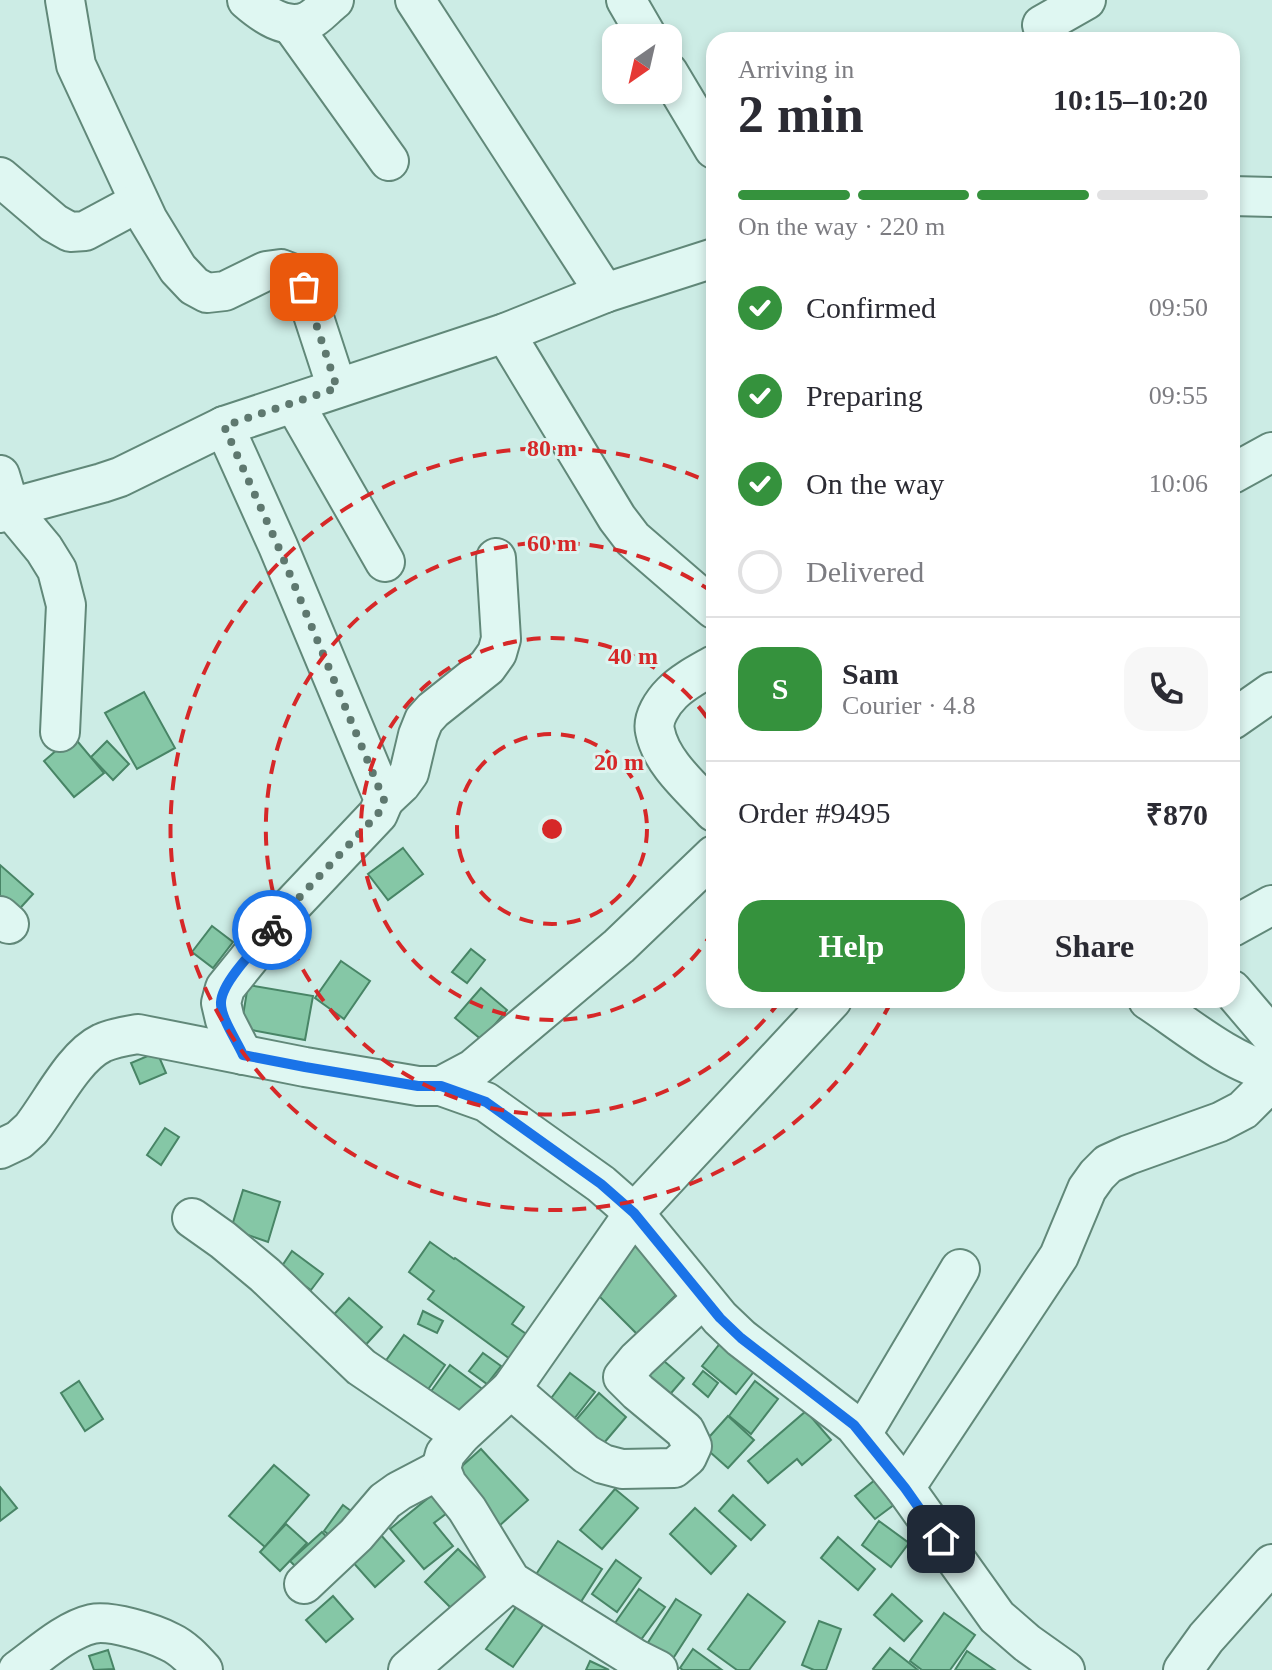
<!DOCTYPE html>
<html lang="en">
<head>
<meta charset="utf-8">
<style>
	:root { --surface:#fff; --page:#f7f7f7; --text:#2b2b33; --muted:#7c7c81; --line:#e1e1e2; --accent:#35923d }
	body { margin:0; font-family:Georgia,serif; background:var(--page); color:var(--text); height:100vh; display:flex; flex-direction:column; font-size:30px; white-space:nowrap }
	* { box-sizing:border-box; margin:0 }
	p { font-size:26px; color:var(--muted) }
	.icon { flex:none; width:44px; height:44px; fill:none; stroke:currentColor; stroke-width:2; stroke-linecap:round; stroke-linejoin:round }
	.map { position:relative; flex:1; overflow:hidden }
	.details { position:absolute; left:706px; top:32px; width:534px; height:976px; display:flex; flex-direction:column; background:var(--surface); border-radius:24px; box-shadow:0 4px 12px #0003 }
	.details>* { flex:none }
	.needle { width:52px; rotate:214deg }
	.controls { position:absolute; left:602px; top:24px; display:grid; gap:16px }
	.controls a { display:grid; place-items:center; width:80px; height:80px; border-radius:16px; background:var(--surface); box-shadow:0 4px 12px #0003; font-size:40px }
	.pin { position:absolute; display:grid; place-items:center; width:68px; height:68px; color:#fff; margin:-34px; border-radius:16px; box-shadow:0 4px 12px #0006 }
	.courier { position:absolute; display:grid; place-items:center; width:80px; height:80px; margin:-40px; border:6px solid #1a73e8; border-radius:50%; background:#fff; color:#222; box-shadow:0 2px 10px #0007 }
	.summary em { font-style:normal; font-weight:700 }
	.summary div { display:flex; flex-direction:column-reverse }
	.summary { display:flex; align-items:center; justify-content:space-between; height:136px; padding:0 32px }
	h1 { font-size:52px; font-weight:700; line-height:60px }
	.bar { display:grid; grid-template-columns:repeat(4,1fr); gap:12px 8px; align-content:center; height:96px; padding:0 32px }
	.bar i { height:10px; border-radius:6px; background:var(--line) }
	.bar .selected { background:var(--accent) }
	.bar p { grid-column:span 4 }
	.line { display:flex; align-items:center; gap:20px; padding:0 32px; border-top:2px solid var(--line) }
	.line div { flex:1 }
	.round { display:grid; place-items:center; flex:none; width:84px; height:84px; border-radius:24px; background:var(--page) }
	ol { padding:0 32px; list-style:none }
	li { display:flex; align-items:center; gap:24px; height:88px }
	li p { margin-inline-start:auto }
	li .icon { padding:8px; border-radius:50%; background:var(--accent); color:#fff; stroke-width:4 }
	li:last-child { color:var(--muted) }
	li i { width:44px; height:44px; border:4px solid var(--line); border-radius:50% }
	.action { display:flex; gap:16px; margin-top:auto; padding:16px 32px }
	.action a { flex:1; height:92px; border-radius:24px; background:var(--accent); color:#fff; font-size:32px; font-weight:700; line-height:92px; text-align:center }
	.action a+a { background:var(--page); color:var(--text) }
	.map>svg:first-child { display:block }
	.building { fill:#85c7a6; stroke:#488566; stroke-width:2 }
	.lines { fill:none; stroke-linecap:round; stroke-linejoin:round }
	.minor-casing { stroke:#618879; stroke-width:42 }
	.minor { stroke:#dff7f2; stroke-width:38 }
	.done { stroke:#5e786f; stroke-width:8; stroke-dasharray:0 14.4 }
	.route { stroke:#1a73e8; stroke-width:10 }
	.ring { fill:none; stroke:#d62828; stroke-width:4; stroke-dasharray:14 10 }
	.centre { fill:#d62828; stroke:#dbf4ef; stroke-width:4 }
	.ring-label { font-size:24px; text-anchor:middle; font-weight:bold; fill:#d62828; stroke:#dbf4ef; stroke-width:6; stroke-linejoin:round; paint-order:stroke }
</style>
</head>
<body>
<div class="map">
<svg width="1272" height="1670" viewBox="0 0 1272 1670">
	<rect width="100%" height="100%" fill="#ccece5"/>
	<g class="building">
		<polygon points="144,692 175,748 137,769 105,713"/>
		<polygon points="73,736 104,773 74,797 44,761"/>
		<polygon points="107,741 129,764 113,780 91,757"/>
		<polygon points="403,848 423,874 388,900 368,874"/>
		<polygon points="0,865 33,894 12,917 0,907"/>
		<polygon points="212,926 233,942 213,968 192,952"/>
		<polygon points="471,949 485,960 467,983 452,972"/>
		<polygon points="341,961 370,981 344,1019 315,998"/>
		<polygon points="248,985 313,996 305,1040 241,1028"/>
		<polygon points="481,988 507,1010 482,1040 455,1018"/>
		<polygon points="157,1052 166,1073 140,1084 131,1063"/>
		<polygon points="165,1128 179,1137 161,1165 147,1155"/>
		<polygon points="243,1190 280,1202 268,1242 231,1229"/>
		<polygon points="430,1242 454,1259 455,1258 524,1307 512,1324 539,1343 521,1367 428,1299 434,1291 409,1272"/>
		<polygon points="631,1242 680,1291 637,1334 588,1285"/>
		<polygon points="292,1251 323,1274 311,1290 280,1269"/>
		<polygon points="349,1298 382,1327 361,1350 328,1321"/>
		<polygon points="423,1311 443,1321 437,1333 418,1324"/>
		<polygon points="404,1335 445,1365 422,1398 380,1369"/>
		<polygon points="722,1341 756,1369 736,1394 702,1366"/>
		<polygon points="651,1350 684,1378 660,1406 627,1378"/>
		<polygon points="483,1353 501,1366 487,1384 469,1371"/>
		<polygon points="450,1365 485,1391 463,1423 427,1397"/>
		<polygon points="703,1371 718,1383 708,1397 693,1384"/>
		<polygon points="570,1373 595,1392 567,1428 543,1409"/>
		<polygon points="79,1381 103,1419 85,1431 61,1393"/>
		<polygon points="755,1381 778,1399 751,1434 729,1416"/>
		<polygon points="599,1393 626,1417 598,1450 570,1427"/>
		<polygon points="806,1411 831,1440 802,1465 797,1459 768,1483 748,1461"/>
		<polygon points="728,1416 754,1440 728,1468 702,1445"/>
		<polygon points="481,1449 528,1500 498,1527 451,1476"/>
		<polygon points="274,1465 309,1495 265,1547 229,1516"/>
		<polygon points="875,1480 895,1504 875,1519 855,1496"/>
		<polygon points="0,1487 17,1508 0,1521"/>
		<polygon points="615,1489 638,1508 602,1549 580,1530"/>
		<polygon points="432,1495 447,1513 434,1523 453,1546 424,1569 390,1529"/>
		<polygon points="733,1495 765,1525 751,1540 719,1511"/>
		<polygon points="343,1505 363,1520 344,1546 324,1531"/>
		<polygon points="695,1508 736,1546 711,1574 670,1534"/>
		<polygon points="879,1521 909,1543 891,1567 862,1545"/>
		<polygon points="286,1524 307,1543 280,1571 260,1552"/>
		<polygon points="322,1532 338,1549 307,1578 290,1561"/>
		<polygon points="380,1534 404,1561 375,1587 342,1550"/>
		<polygon points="838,1537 875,1569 858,1590 821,1558"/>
		<polygon points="558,1541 602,1569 575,1611 531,1582"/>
		<polygon points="458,1549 493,1583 460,1617 425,1582"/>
		<polygon points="616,1560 641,1578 617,1612 592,1594"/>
		<polygon points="639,1589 665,1607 640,1641 615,1623"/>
		<polygon points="748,1594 785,1622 749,1670 737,1670 708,1649"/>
		<polygon points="892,1594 922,1621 904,1641 874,1615"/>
		<polygon points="333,1596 353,1619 326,1642 306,1620"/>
		<polygon points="676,1599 701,1615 672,1660 647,1644"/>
		<polygon points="517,1606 543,1625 513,1667 486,1649"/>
		<polygon points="944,1613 975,1635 950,1670 922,1670 910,1661"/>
		<polygon points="819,1621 841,1629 826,1670 814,1670 802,1665"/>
		<polygon points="890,1648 918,1670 874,1670 873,1669"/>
		<polygon points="693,1649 722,1670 683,1670 680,1668"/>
		<polygon points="108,1650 114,1669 94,1670 89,1656"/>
		<polygon points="967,1651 995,1670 955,1670"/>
		<polygon points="590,1661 609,1670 586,1670"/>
	</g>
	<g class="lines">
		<defs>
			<g id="minor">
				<polyline points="65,0 76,65 148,220 178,269 194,286 207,293 225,291 266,271 281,269 294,274 304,287 337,388"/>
				<path d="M247,0c16,14 39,31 61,21 9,-4 18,-15 26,-21"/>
				<polyline points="415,0 605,293"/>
				<polyline points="626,0 648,38"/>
				<polyline points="291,24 389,161"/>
				<polyline points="1042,25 1086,0"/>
				<polyline points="668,72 714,149"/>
				<polyline points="0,177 54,223 70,232 85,231 139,202"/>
				<polyline points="1232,196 1272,197"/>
				<polyline points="505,333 617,518 633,539 714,609"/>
				<polyline points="294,403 385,562"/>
				<polyline points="224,426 278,546 384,800 378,814 293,904 225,988 221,1003 225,1020 243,1055"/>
				<polyline points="1232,474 1272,452"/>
				<polyline points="0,475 10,508 44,549 57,570 66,605 60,732"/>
				<polyline points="0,513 10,508 102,483 120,477 224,426 505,333 605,293 714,258"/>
				<path d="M714,665c-14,8 -30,16 -42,28 -9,9 -20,25 -17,38 6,32 38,58 59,81"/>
				<polyline points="1232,720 1272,692"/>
				<polyline points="384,800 401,784 409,773 418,735 424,720 433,710 487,667 497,653 501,639 496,558"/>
				<polyline points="0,916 9,924"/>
				<polyline points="1232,927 1272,905"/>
				<polyline points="1232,990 1272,1037"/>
				<path d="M1148,1000c35,23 84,64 124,72"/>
				<polyline points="441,1086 486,1102 601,1184 634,1213 720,1318 741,1338 854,1425 905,1488 997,1617 1027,1643 1065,1670"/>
				<path d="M0,1149l19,-9 12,-11c20,-25 42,-72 71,-86 11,-5 24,-7 36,-9l167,33 113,19h23l32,-17 146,-123 95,-91"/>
				<polyline points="192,1218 223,1240 265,1275 361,1367 461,1435"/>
				<polyline points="511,1389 586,1454 603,1464 622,1469 674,1468 687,1457 692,1446 685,1431 638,1392 623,1377 637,1360 703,1298"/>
				<polyline points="862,1434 960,1269"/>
				<polyline points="905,1488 1059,1256 1087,1189 1097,1175 1108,1164 1128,1155 1220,1122 1243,1110 1272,1081"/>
				<polyline points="304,1584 356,1535 385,1501 399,1491 441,1469"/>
				<path d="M18,1670c21,-15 48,-40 74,-46 18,-4 61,9 78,18 13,6 23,17 33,28"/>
				<polyline points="408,1670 511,1581"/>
				<polyline points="658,1670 636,1659 511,1581 467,1509 447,1484 441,1469 445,1454 461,1435 511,1389 634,1213 832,1000"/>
				<polyline points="1183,1670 1206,1638 1272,1564"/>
			</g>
		</defs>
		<use href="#minor" class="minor-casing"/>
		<use href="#minor" class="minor"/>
	</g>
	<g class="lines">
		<polyline class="done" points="272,930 293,904 378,814 384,800 278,546 224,426 337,388 304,287"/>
		<path class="route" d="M272,930c-14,16 -50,51 -51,72 -1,15 16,39 22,53l62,12 113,19h23l45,16 115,82 33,29 86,105 21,20 113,87 51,63 36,51"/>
	</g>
	<g class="ring">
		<circle cx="552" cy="829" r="95"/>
		<path d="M714 930A191 191 0 1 1 714 728"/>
		<path d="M780 1001A286 286 0 1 1 714 593"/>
		<path d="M891 1002A381 381 0 1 1 713 484"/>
	</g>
	<circle cx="552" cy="829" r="12" class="centre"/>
	<g class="ring-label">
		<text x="552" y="456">80 m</text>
		<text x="552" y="551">60 m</text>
		<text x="633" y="664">40 m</text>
		<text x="619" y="770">20 m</text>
	</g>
</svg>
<div class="controls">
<a><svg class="needle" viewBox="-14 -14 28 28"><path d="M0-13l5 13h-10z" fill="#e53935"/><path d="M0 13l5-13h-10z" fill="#7c7c81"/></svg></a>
</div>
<div class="pin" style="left:304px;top:287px;background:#ea580c"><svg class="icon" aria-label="bag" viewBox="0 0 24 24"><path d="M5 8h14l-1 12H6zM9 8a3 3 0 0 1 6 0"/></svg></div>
<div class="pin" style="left:941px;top:1539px;background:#1f2937"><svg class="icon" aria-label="home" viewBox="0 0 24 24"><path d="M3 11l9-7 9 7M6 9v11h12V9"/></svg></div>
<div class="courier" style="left:272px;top:930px"><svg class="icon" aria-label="bike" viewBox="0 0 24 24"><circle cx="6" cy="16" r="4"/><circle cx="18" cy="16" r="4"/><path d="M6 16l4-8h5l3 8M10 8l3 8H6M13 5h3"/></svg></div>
<section class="details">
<div class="summary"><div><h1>2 min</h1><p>Arriving in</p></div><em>10:15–10:20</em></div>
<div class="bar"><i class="selected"></i><i class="selected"></i><i class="selected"></i><i></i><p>On the way · 220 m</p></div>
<ol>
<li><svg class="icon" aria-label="check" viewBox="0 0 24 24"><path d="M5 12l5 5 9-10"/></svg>Confirmed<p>09:50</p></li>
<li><svg class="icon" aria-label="check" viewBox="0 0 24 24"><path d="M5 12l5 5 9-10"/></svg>Preparing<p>09:55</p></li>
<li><svg class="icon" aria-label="check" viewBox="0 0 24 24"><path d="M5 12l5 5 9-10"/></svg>On the way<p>10:06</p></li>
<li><i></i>Delivered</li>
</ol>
<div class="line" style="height:144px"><b class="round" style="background:var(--accent);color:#fff">S</b><div><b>Sam</b><p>Courier · 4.8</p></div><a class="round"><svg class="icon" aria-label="phone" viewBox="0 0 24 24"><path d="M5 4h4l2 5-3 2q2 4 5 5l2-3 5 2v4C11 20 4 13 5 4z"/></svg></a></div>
<div class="line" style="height:104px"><div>Order #9495</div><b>₹870</b></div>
<div class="action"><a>Help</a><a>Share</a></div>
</section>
</div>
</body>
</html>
